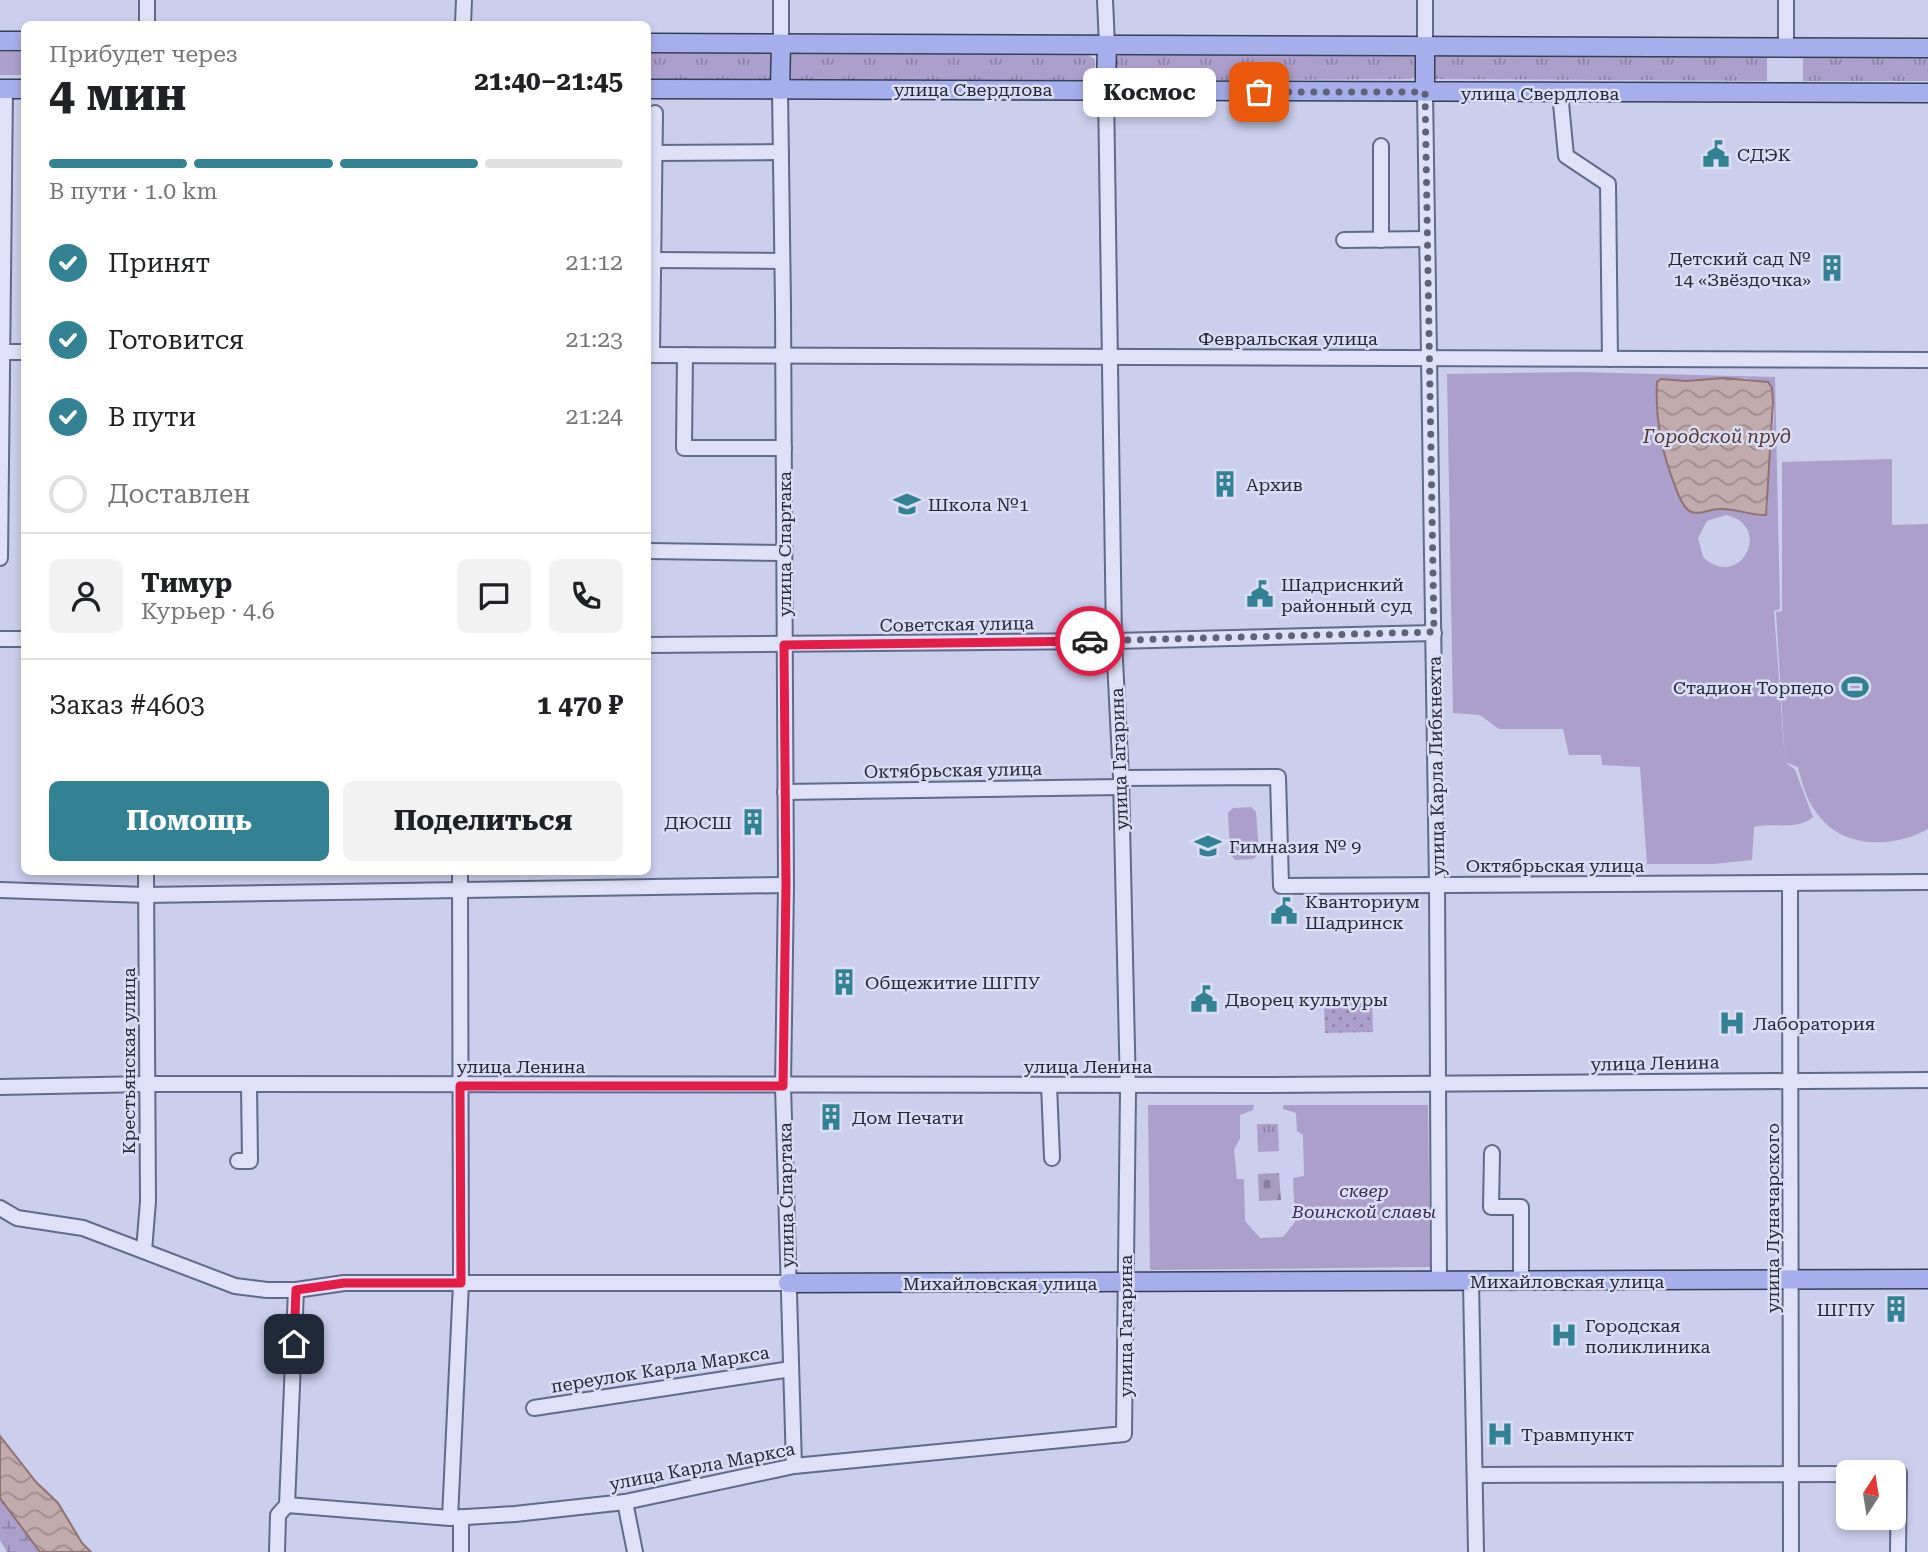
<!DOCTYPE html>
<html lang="ru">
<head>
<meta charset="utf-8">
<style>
	:root { --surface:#fff; --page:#f2f2f2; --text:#202124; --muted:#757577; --line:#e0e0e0; --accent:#338294 }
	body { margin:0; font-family:"Roboto Serif",serif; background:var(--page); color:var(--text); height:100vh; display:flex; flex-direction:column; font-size:26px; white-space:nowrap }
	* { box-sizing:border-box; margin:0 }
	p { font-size:23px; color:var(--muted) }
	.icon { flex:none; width:38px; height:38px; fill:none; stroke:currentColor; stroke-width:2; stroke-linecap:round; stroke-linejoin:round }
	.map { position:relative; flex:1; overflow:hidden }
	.drawer { position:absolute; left:21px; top:21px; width:630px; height:854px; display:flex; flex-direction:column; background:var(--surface); border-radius:10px; box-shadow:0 4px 10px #0003 }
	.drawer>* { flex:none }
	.needle { width:46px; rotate:12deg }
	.fabs { position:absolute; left:1836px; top:1460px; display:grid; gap:14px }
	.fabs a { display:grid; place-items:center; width:70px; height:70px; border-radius:10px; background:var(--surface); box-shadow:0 4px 10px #0003; font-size:35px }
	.pin { position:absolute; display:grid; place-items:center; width:60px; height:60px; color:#fff; margin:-30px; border-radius:14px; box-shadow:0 4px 10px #0006 }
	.courier { position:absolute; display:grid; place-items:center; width:70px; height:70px; margin:-35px; border:5px solid #e11d48; border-radius:50%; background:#fff; color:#222; box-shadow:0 2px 9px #0007 }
	.bubble { position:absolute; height:49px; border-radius:10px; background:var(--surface); box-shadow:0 4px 10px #0003; font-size:23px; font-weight:700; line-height:49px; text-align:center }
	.head em { font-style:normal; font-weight:700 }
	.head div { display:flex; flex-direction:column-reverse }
	.head { display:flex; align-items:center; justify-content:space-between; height:119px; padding:0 28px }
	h1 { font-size:46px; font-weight:700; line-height:52px }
	.bar { display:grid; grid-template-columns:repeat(4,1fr); gap:10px 7px; align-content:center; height:84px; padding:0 28px }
	.bar i { height:9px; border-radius:5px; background:var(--line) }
	.bar .selected { background:var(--accent) }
	.bar p { grid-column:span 4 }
	.line { display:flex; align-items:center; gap:18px; padding:0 28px; border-top:2px solid var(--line) }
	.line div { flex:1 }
	.round { display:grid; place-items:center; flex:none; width:74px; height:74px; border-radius:10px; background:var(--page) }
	ol { padding:0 28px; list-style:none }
	li { display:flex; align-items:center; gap:21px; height:77px }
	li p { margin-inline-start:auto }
	li .icon { padding:7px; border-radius:50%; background:var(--accent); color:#fff; stroke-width:4 }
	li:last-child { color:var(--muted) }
	li i { width:38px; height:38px; border:4px solid var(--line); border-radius:50% }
	.cta { display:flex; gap:14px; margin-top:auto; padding:14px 28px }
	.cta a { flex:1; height:80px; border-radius:10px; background:var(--accent); color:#fff; font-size:28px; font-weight:700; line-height:80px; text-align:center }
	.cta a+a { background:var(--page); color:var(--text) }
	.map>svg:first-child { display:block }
	.grass { fill:url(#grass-tufts) }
	.wetland { fill:url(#wetland-marsh) }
	.cemetery { fill:url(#cemetery-stones) }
	.park { fill:#ac9fcb; fill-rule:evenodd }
	.garden { fill:url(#garden-dots) }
	.water { fill:url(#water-waves); stroke:#907273; stroke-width:2 }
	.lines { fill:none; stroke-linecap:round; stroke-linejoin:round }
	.minor-casing { stroke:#606b89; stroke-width:18 }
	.major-casing { stroke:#334057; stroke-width:21 }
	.minor { stroke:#dee1f7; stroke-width:14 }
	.major { stroke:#a6afec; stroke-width:18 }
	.done { stroke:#5d6379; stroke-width:7; stroke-dasharray:0 12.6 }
	.route { stroke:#e11d48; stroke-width:9 }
	.labels { text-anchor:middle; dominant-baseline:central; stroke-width:5; stroke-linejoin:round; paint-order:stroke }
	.street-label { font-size:18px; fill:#222a3a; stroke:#daddf4 }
	.poi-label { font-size:18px; fill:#222a3a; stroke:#daddf4; text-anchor:start }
	.park-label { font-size:18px; font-style:italic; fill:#3d2a55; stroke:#daddf4 }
	.water-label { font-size:19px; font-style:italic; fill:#593732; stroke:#daddf4 }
</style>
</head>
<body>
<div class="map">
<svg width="1928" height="1552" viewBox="0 0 1928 1552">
	<defs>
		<pattern id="grass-tufts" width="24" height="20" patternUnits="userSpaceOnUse" patternTransform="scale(1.75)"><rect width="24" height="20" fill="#ac9fcb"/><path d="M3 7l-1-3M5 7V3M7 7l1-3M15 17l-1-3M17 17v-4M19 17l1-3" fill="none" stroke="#8c82a6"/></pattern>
		<pattern id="wetland-marsh" width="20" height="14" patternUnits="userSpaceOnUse" patternTransform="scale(1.75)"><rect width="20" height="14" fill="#ac9fcb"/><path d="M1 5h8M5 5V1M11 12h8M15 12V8" fill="none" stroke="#8c82a6"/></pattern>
		<pattern id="cemetery-stones" width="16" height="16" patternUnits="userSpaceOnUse" patternTransform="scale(1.75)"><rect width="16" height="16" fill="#a89dc0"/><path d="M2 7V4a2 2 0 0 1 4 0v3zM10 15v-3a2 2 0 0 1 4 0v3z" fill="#88809d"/></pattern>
		<pattern id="garden-dots" width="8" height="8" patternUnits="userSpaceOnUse" patternTransform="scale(1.75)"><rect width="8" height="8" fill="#ac9fcb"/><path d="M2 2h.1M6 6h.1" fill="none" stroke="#8c82a6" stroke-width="1.8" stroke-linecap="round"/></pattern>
		<pattern id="water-waves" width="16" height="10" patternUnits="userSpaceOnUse" patternTransform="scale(1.75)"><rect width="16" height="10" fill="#c2abad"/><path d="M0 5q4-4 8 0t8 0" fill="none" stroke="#9d8b8e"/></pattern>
	</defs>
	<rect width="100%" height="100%" fill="#cbceed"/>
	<g class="grass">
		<rect x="0" y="52" width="24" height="23"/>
		<path d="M648,52h120c7,7 6,20 2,28h-122z"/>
		<polygon points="792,53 1086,54 1095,59 1095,73 1086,81 794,81 788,76 787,59"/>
		<polygon points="1413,53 1417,59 1417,75 1412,79 1122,81 1113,75 1113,59 1122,54"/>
		<polygon points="1435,54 1767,55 1767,81 1435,79"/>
		<rect x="1803" y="56" width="125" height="25"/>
		<polygon points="1257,1124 1278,1124 1279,1151 1258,1152"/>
	</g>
	<polygon class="wetland" points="0,1498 40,1552 7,1552 0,1540"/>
	<polygon class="cemetery" points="1279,1173 1281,1200 1259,1201 1258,1174"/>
	<g class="park">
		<path d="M1578,372l197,5 5,232 -6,2 11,150 -9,-149 6,-1v-149l110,-3v66l36,-1v305c-36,20 -87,20 -112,-17 -10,-13 -14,-29 -18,-45l-13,-5 10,8 18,47c-16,14 -39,5 -59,10l-2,33 -39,4h-66l-7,-97 -38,-2 -1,-10h-32l-6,-26h-64l-19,-14 -27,-2 -6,-339zM1724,378h20l24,4c14,21 0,78 -2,103 0,7 1,15 2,22l-9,9c-22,-7 -41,-10 -64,-2l-12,-10 -24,-65 -3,-40 1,-17 4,-3 25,2zM1726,515c49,11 13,77 -23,42l-5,-19 9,-17z"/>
		<polygon points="1251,807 1256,812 1259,854 1253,859 1235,860 1230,854 1228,813 1233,808"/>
		<polygon points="1148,1105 1254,1105 1253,1110 1240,1115 1240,1138 1234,1150 1237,1179 1244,1179 1245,1221 1260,1238 1283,1237 1295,1222 1293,1178 1304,1176 1303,1135 1297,1131 1296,1113 1283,1109 1283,1105 1428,1105 1430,1267 1150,1270"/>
	</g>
	<polygon class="garden" points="1372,997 1373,1032 1325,1033 1324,999"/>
	<g class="water">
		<path d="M1724,378l44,4 4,6 1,14 -7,113c-14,1 -31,-7 -47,-6 -10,0 -23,8 -31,1 -7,-6 -10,-16 -13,-24 -14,-35 -20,-67 -18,-104l4,-3 25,2z"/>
		<polygon points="0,1436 36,1482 58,1503 82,1543 91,1552 40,1552 0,1498"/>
	</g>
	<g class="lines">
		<defs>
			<g id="minor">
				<polyline points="147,0 147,24"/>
				<polyline points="781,0 781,44"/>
				<polyline points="1105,0 1107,45"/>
				<polyline points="1786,0 1786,47"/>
				<polyline points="463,24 464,0"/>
				<polyline points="1425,46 1425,0"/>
				<polyline points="780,90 783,305 786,885 783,1086 794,1466"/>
				<polyline points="1425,92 1437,884 1439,1281"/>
				<polyline points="1560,93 1566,156 1608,184 1610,359"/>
				<polyline points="655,153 781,152"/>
				<polyline points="1344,240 1427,239"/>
				<polyline points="1381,240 1381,146"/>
				<polyline points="653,260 782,261"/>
				<polyline points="0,352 24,352"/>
				<polyline points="648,355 1928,360"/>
				<polyline points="652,355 655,113"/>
				<polyline points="685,355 684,448 784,448"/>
				<polyline points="648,551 784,553"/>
				<polyline points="0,558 5,89"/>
				<polyline points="0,639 24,639"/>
				<polyline points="648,645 1114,641 1434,633"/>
				<polyline points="1121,778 1278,777 1281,886 1928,882"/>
				<polyline points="785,792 1121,787"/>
				<polyline points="1790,883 1791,1552"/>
				<polyline points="0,890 146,895 786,885"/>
				<polyline points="1049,1085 1052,1158"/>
				<polyline points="0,1087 146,1084 1265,1085 1928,1080"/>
				<polyline points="1492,1153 1491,1207 1521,1207 1521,1281"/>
				<polyline points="238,1161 250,1161 249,1085"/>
				<polyline points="0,1208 17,1218 83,1228 235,1286 267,1290 296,1290 344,1283 788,1283"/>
				<polyline points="144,1251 148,1201 146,872"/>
				<polyline points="1471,1281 1476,1552"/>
				<polyline points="534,1408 791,1369"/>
				<polyline points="1894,1473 1899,1473 1898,1551"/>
				<polyline points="1475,1475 1848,1474"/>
				<polyline points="625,1502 635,1552"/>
				<polyline points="287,1505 450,1518 515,1514 625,1502 794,1466 1124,1434 1128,1092 1121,778 1114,641 1106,89"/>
				<polyline points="461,1517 461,1552"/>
				<polyline points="450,1518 461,1283 460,872"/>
				<polyline points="277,1552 278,1515 287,1505 296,1290"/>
			</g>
			<g id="major">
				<polyline points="0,41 24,41"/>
				<polyline points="648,43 1928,48"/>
				<polyline points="1425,46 1425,92"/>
				<polyline points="0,89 24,89"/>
				<polyline points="648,89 1928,93"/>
				<polyline points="1106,89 1107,45"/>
				<polyline points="780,90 781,44"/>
				<polyline points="788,1283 1928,1279"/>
			</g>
		</defs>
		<use href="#minor" class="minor-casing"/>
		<use href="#major" class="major-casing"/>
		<use href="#minor" class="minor"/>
		<use href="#major" class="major"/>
	</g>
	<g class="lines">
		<polyline class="done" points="1090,641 1434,632 1425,92 1259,92"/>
		<polyline class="route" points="294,1344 296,1290 344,1283 461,1283 460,1086 783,1086 786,885 784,645 1090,641"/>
	</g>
	<defs>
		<symbol id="civic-bare" viewBox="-9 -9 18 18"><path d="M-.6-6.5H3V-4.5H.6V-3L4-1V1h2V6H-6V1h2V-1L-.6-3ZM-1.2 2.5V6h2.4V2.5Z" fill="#338294" stroke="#daddf4" stroke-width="2.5" paint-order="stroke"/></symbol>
		<symbol id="building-bare" viewBox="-9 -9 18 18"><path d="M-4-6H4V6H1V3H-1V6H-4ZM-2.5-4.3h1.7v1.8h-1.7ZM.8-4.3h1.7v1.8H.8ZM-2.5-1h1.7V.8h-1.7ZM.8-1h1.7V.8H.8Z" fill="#338294" stroke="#daddf4" stroke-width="2.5" paint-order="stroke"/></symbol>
		<symbol id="school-bare" viewBox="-9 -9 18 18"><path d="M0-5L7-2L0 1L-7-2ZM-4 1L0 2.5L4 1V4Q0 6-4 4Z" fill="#338294" stroke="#daddf4" stroke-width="2.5" paint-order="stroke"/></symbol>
		<symbol id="stadium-bare" viewBox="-9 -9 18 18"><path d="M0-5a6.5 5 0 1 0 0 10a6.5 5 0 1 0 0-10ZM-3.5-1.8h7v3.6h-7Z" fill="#338294" stroke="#daddf4" stroke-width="2.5" paint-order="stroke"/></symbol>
		<symbol id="hospital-bare" viewBox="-9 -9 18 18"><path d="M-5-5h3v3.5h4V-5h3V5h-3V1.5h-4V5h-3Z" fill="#338294" stroke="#daddf4" stroke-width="2.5" paint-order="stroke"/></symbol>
	</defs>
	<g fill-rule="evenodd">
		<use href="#civic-bare" x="1697" y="135" width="38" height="38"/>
		<use href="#building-bare" x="1813" y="249" width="38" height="38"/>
		<use href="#building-bare" x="1206" y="465" width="38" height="38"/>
		<use href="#school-bare" x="888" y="485" width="38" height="38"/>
		<use href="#civic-bare" x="1241" y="575" width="38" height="38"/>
		<use href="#stadium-bare" x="1836" y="668" width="38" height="38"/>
		<use href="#building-bare" x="734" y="803" width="38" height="38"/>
		<use href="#school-bare" x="1189" y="827" width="38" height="38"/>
		<use href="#civic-bare" x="1265" y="892" width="38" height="38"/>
		<use href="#building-bare" x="825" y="963" width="38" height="38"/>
		<use href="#civic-bare" x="1185" y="980" width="38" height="38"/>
		<use href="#hospital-bare" x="1713" y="1004" width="38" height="38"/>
		<use href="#building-bare" x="812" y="1098" width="38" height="38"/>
		<use href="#building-bare" x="1877" y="1290" width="38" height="38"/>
		<use href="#hospital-bare" x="1545" y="1316" width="38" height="38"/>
		<use href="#hospital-bare" x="1481" y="1415" width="38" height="38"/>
	</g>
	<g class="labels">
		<g class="street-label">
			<text x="973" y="89">улица Свердлова</text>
			<text x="1540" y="93">улица Свердлова</text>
			<text x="1288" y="338">Февральская улица</text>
			<text transform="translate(784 544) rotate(-90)">улица Спартака</text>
			<text transform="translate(957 624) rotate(-1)">Советская улица</text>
			<text transform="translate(1119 759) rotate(-92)">улица Гагарина</text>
			<text transform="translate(1436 766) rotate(-91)">улица Карла Либкнехта</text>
			<text transform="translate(953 770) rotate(-1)">Октябрьская улица</text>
			<text x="1555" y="865">Октябрьская улица</text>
			<text transform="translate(128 1061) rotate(-90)">Крестьянская улица</text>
			<text transform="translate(1655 1063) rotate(-1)">улица Ленина</text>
			<text x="521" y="1066">улица Ленина</text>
			<text x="1088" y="1066">улица Ленина</text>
			<text transform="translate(786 1195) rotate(-91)">улица Спартака</text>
			<text transform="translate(1772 1218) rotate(-90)">улица Луначарского</text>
			<text x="1567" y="1281">Михайловская улица</text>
			<text x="1000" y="1283">Михайловская улица</text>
			<text transform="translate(1125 1326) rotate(-90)">улица Гагарина</text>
			<text transform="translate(660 1369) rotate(-9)">переулок Карла Маркса</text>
			<text transform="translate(702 1466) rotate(-11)">улица Карла Маркса</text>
		</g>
		<g class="poi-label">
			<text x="1737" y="154">СДЭК</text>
			<text x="1811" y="258" text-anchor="end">Детский сад №<tspan x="1811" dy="21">14 «Звёздочка»</tspan></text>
			<text x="1246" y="484">Архив</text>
			<text x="928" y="504">Школа №1</text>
			<text x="1281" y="584">Шадриснкий<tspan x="1281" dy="21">районный суд</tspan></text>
			<text x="1834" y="687" text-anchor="end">Стадион Торпедо</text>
			<text x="732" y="822" text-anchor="end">ДЮСШ</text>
			<text x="1229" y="846">Гимназия № 9</text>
			<text x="1305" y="901">Кванториум<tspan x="1305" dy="21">Шадринск</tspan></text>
			<text x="865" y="982">Общежитие ШГПУ</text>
			<text x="1225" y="999">Дворец культуры</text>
			<text x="1753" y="1023">Лаборатория</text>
			<text x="852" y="1117">Дом Печати</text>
			<text x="1875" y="1309" text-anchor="end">ШГПУ</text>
			<text x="1585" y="1325">Городская<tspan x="1585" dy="21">поликлиника</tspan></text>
			<text x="1521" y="1434">Травмпункт</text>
		</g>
		<g class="park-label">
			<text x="1364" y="1190">сквер<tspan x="1364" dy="21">Воинской славы</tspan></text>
		</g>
		<g class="water-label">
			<text x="1717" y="436">Городской пруд</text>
		</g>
	</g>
</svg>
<div class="fabs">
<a><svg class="needle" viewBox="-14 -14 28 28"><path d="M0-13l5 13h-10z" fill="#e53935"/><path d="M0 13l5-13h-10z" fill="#757577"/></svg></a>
</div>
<div class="pin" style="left:1259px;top:92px;background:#ea580c"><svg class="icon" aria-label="bag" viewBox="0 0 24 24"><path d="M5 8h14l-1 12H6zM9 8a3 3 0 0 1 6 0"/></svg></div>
<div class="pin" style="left:294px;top:1344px;background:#1f2937"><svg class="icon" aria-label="home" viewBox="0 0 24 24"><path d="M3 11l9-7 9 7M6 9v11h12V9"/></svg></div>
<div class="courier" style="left:1090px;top:641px"><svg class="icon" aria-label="car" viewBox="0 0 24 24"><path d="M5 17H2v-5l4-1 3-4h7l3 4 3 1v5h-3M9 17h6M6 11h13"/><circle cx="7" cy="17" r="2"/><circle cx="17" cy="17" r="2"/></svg></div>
<div class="bubble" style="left:1083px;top:68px;width:133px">Космос</div>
<section class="drawer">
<div class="head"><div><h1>4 мин</h1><p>Прибудет через</p></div><em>21:40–21:45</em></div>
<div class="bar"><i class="selected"></i><i class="selected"></i><i class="selected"></i><i></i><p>В пути · 1.0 km</p></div>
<ol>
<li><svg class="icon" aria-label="check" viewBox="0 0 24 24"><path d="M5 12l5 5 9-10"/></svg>Принят<p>21:12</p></li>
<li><svg class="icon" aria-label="check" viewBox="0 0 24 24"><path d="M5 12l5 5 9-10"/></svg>Готовится<p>21:23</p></li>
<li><svg class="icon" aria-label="check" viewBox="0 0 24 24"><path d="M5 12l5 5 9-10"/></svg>В пути<p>21:24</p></li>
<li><i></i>Доставлен</li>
</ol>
<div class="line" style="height:126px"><a class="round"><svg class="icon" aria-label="person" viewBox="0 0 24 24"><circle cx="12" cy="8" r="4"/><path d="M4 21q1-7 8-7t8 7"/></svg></a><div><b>Тимур</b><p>Курьер · 4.6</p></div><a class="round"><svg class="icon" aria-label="chat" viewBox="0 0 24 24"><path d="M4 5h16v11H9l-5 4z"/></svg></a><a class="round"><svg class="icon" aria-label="phone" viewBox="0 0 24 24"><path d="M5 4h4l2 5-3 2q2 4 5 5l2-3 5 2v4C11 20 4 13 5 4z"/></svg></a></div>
<div class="line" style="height:91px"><div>Заказ #4603</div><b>1 470 ₽</b></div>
<div class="cta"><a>Помощь</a><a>Поделиться</a></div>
</section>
</div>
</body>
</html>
